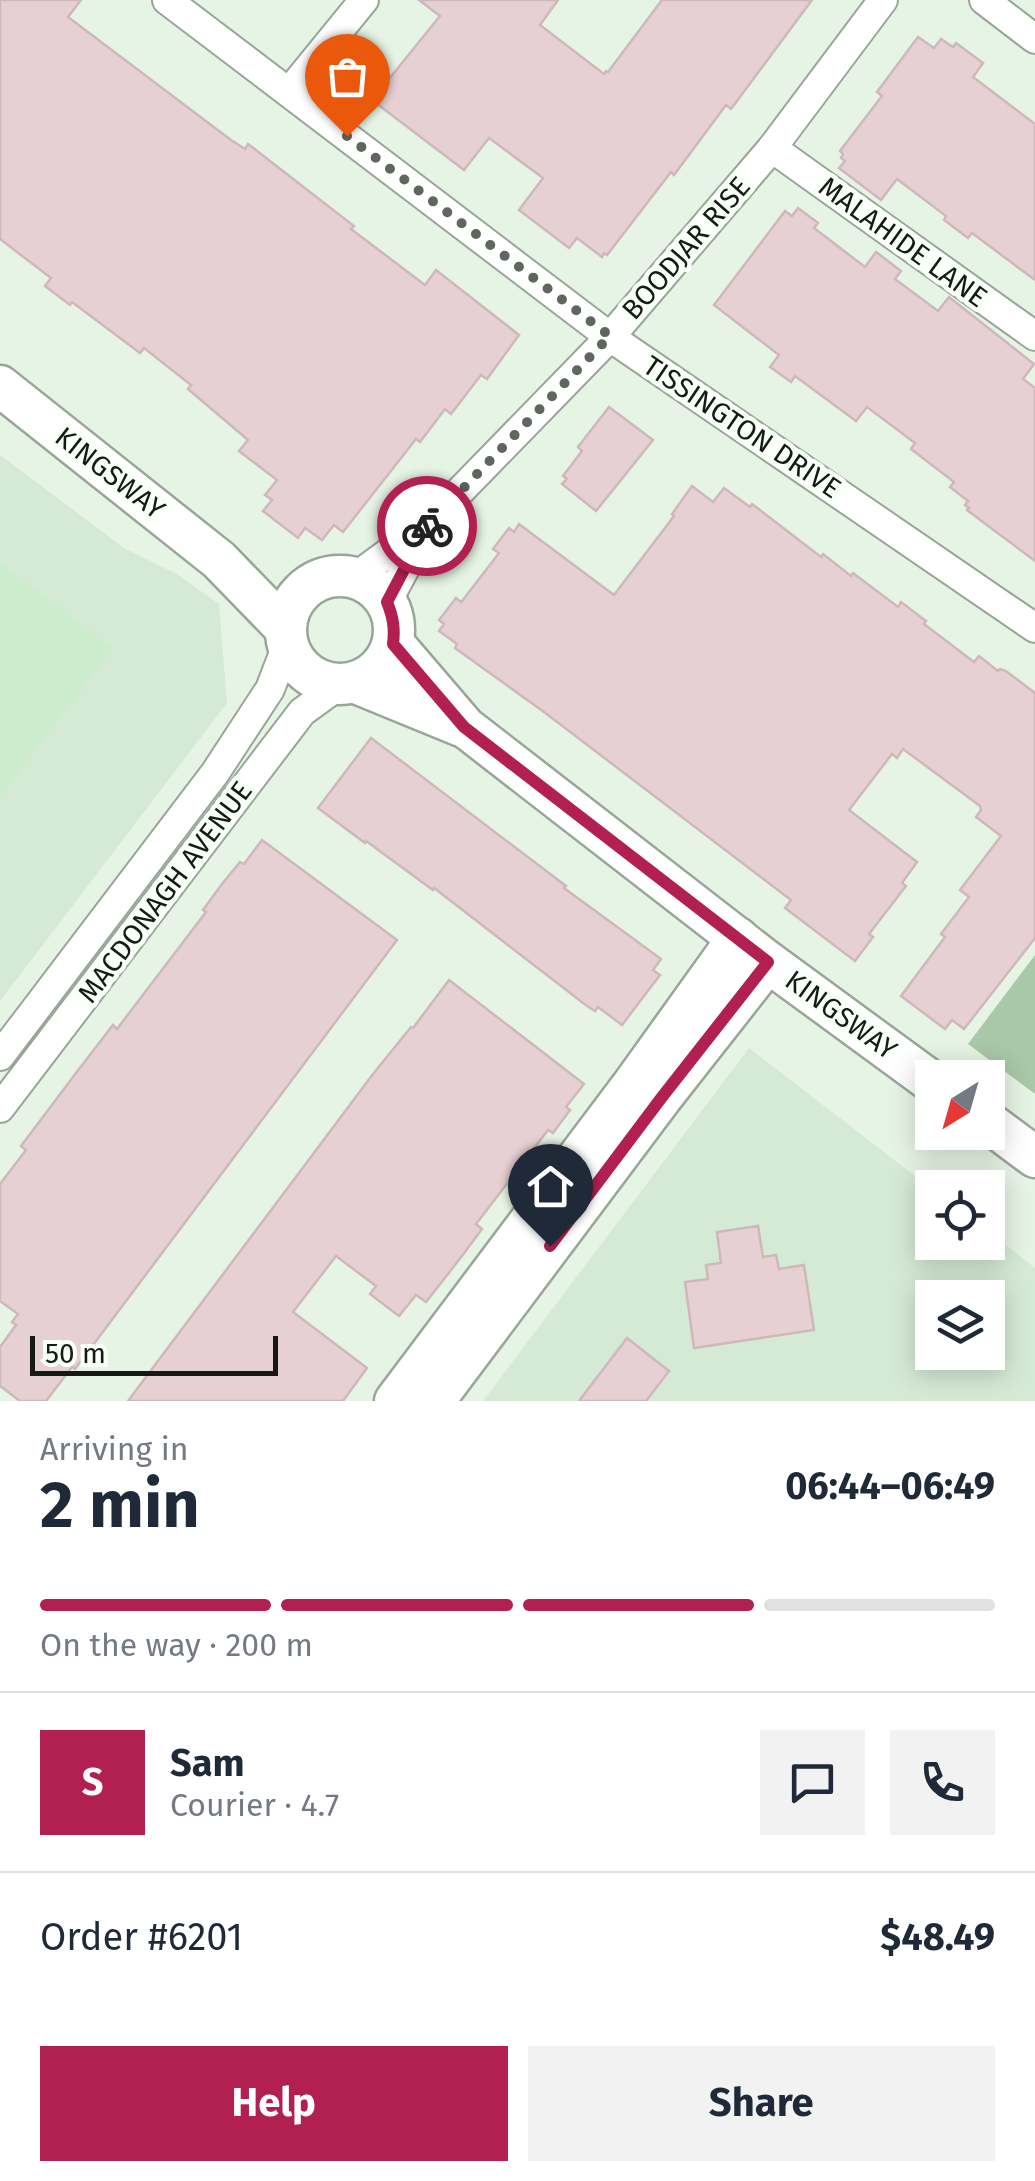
<!DOCTYPE html>
<html lang="en">
<head>
<meta charset="utf-8">
<style>
	:root { --surface:#fff; --page:#f2f2f3; --text:#1f2937; --muted:#747a83; --line:#e0e1e3; --accent:#b12050 }
	body { margin:0; font-family:"Fira Sans",sans-serif; background:var(--page); color:var(--text); height:100vh; display:flex; flex-direction:column; font-size:38px; white-space:nowrap }
	* { box-sizing:border-box; margin:0 }
	p { font-size:32px; color:var(--muted) }
	.icon { flex:none; width:55px; height:55px; fill:none; stroke:currentColor; stroke-width:2; stroke-linecap:round; stroke-linejoin:round }
	.map { position:relative; height:1401px; overflow:hidden }
	.panel { display:flex; flex-direction:column; background:var(--surface); flex:1 }
	.panel>* { flex:none }
	.needle { width:65px; rotate:217deg }
	.fabs { position:absolute; left:915px; top:1060px; display:grid; gap:20px }
	.fabs a { display:grid; place-items:center; width:90px; height:90px; border-radius:0px; background:var(--surface); box-shadow:0 5px 25px #0003; font-size:50px }
	.scale { position:absolute; left:30px; bottom:25px; width:248px; box-sizing:border-box; padding-left:10px; border:5px solid #151a15; border-top:0; font-size:28px; line-height:35px; white-space:nowrap; color:#151a15; -webkit-text-stroke:8px #f9fff9; paint-order:stroke }
	.pin { position:absolute; display:grid; place-items:center; width:85px; height:85px; color:#fff; margin:-102px -42px; border-radius:50% 50% 50% 0; rotate:-45deg; box-shadow:0 0 10px #0007 }
	.pin .icon { rotate:45deg }
	.courier { position:absolute; display:grid; place-items:center; width:100px; height:100px; margin:-50px; border:8px solid #b12050; border-radius:50%; background:#fff; color:#222; box-shadow:0 2px 12px #0007 }
	.overview em { font-style:normal; font-weight:700 }
	.overview div { display:flex; flex-direction:column-reverse }
	.overview { display:flex; align-items:center; justify-content:space-between; height:170px; padding:0 40px }
	h1 { font-size:65px; font-weight:700; line-height:75px }
	.bar { display:grid; grid-template-columns:repeat(4,1fr); gap:15px 10px; align-content:center; height:120px; padding:0 40px }
	.bar i { height:12px; border-radius:8px; background:var(--line) }
	.bar .current { background:var(--accent) }
	.bar p { grid-column:span 4 }
	.line { display:flex; align-items:center; gap:25px; padding:0 40px; border-top:2px solid var(--line) }
	.line div { flex:1 }
	.round { display:grid; place-items:center; flex:none; width:105px; height:105px; border-radius:0px; background:var(--page) }
	.cta { display:flex; gap:20px; margin-top:auto; padding:20px 40px }
	.cta a { flex:1; height:115px; border-radius:0px; background:var(--accent); color:#fff; font-size:40px; font-weight:700; line-height:115px; text-align:center }
	.cta a+a { background:var(--page); color:var(--text) }
	.map>svg:first-child { display:block }
	.built { fill:#d5ead5; fill-rule:evenodd }
	.green { fill:#cdebcd }
	.water { fill:#a9c7a9 }
	.building { fill:#e6d0d3; stroke:#ceb8bb; stroke-width:2.5 }
	.lines { fill:none; stroke-linecap:round; stroke-linejoin:round }
	.street-casing { stroke:#98a698; stroke-width:32 }
	.secondary-casing { stroke:#98a698; stroke-width:45 }
	.street { stroke:#fff; stroke-width:28 }
	.secondary { stroke:#fff; stroke-width:40 }
	.done { stroke:#5e665e; stroke-width:10; stroke-dasharray:0 18 }
	.route { stroke:#b12050; stroke-width:12 }
	.labels { text-anchor:middle; dominant-baseline:central; stroke-width:9; stroke-linejoin:round; paint-order:stroke }
	.street-label { font-size:28px; fill:#151a15; stroke:#f9fff9 }
</style>
</head>
<body>
<div class="map">
<svg width="1035" height="1401" viewBox="0 0 1035 1401">
	<rect width="100%" height="100%" fill="#e6f4e5"/>
	<g class="built">
		<polygon points="0,455 124,548 177,574 219,604 227,703 0,1001"/>
		<path d="M749,1048l183,141v53h56v-11l47,37v133h-552zM932,1298h56v54h-56z"/>
	</g>
	<polygon class="green" points="0,563 113,648 0,797"/>
	<polygon class="water" points="1035,955 1035,1094 968,1044"/>
	<g class="building">
		<polygon points="0,0 81,0 68,17 231,140 245,149 248,144 354,226 351,229 425,285 436,270 519,335 487,379 481,375 451,414 445,409 420,442 416,439 343,532 334,525 322,540 305,528 298,538 263,511 272,500 265,495 277,480 239,451 248,440 188,389 191,385 144,348 140,353 72,302 70,305 45,286 51,278 0,239"/>
		<polygon points="419,0 558,0 540,25 604,74 606,71 608,72 662,0 812,0 731,109 726,105 674,175 671,172 607,255 604,253 602,257 577,238 569,248 519,210 543,178 489,138 464,170 372,100 440,16"/>
		<polygon points="918,37 934,48 941,39 953,47 956,43 983,63 973,77 1035,124 1035,280 972,233 968,238 944,220 946,216 897,179 881,200 839,168 845,161 841,158 843,154 840,151 882,96 877,92"/>
		<polygon points="798,208 818,223 814,228 865,267 876,252 901,271 895,279 938,311 949,297 1034,364 1023,379 1035,388 1035,561 967,510 969,508 965,505 968,501 950,487 954,482 911,449 915,443 867,407 856,421 795,376 791,382 770,367 779,355 714,305 785,211 792,216"/>
		<polygon points="609,407 653,440 596,511 562,484 567,479 563,476 582,451 578,447"/>
		<polygon points="692,486 713,502 724,488 750,507 752,504 821,557 823,554 851,576 853,573 898,607 901,602 926,621 924,624 974,662 979,656 998,671 1000,669 1006,671 1035,693 1035,938 964,1029 952,1020 945,1029 901,996 945,937 941,934 969,897 960,890 1001,836 976,817 981,810 980,806 903,749 897,758 892,754 849,810 917,862 902,883 906,886 869,934 873,937 855,961 785,908 791,900 544,712 455,648 457,644 439,631 444,624 439,620 456,598 461,602 466,596 499,553 493,549 509,528 514,532 519,524 614,595 674,516 672,514"/>
		<polygon points="371,738 566,886 564,888 661,959 653,970 660,975 622,1025 598,1007 595,1011 587,1006 434,888 433,890 366,841 365,843 318,808"/>
		<polygon points="262,840 397,940 75,1369 72,1367 46,1401 20,1401 0,1386 0,1347 16,1325 12,1322 18,1314 0,1301 0,1184 26,1150 21,1146 76,1073 113,1025 117,1029 206,912 203,910 222,884 240,862 244,864"/>
		<polygon points="449,980 584,1084 566,1107 570,1110 553,1133 548,1130 476,1224 482,1229 462,1256 426,1302 416,1295 399,1316 370,1294 376,1286 336,1256 293,1312 367,1368 343,1401 128,1401 373,1074 411,1027 413,1028"/>
		<polygon points="758,1226 763,1257 776,1255 779,1269 804,1265 814,1330 694,1348 685,1282 708,1279 706,1265 721,1263 717,1232"/>
		<polygon points="627,1338 669,1371 646,1401 579,1401"/>
	</g>
	<g class="lines">
		<defs>
			<g id="street">
				<polyline points="167,0 610,337 1035,628"/>
				<polyline points="984,0 1035,39"/>
				<polyline points="289,92 364,0"/>
				<polyline points="772,148 1035,336"/>
				<polyline points="354,578 429,523 610,337 772,148 883,0"/>
				<polyline points="387,602 426,529"/>
				<polyline points="0,1056 215,773 270,689 287,645"/>
				<polyline points="0,1108 302,712 339,685"/>
			</g>
			<g id="secondary">
				<polyline points="0,386 219,560 285,628"/>
				<circle cx="340" cy="630" r="54"/>
				<polyline points="393,643 465,727 768,962 932,1082"/>
				<polyline points="356,683 461,726"/>
				<polyline points="988,1122 1035,1157"/>
				<polyline points="395,1401 634,1083 738,938"/>
				<polyline points="434,1401 662,1097 768,962"/>
			</g>
		</defs>
		<use href="#street" class="street-casing"/>
		<use href="#secondary" class="secondary-casing"/>
		<use href="#street" class="street"/>
		<use href="#secondary" class="secondary"/>
	</g>
	<g class="lines">
		<polyline class="done" points="347,136 610,336 427,526"/>
		<path class="route" d="M427,526l-40,76c6,15 8,26 6,42l71,83 304,235 -106,135 -112,149"/>
	</g>
	<g class="labels">
		<g class="street-label">
			<text transform="translate(903 242) rotate(36)">MALAHIDE LANE</text>
			<text transform="translate(686 248) rotate(-49)">BOODJAR RISE</text>
			<text transform="translate(742 427) rotate(34)">TISSINGTON DRIVE</text>
			<text transform="translate(110 473) rotate(38)">KINGSWAY</text>
			<text transform="translate(165 892) rotate(-53)">MACDONAGH AVENUE</text>
			<text transform="translate(841 1015) rotate(36)">KINGSWAY</text>
		</g>
	</g>
</svg>
<div class="fabs">
<a><svg class="needle" viewBox="-14 -14 28 28"><path d="M0-13l5 13h-10z" fill="#e53935"/><path d="M0 13l5-13h-10z" fill="#747a83"/></svg></a>
<a><svg class="icon" aria-label="locate" viewBox="0 0 24 24"><circle cx="12" cy="12" r="6"/><path d="M12 2v4M12 18v4M2 12h4M18 12h4"/></svg></a>
<a><svg class="icon" aria-label="layers" viewBox="0 0 24 24"><path d="M12 4l9 5-9 5-9-5zM3 14l9 5 9-5"/></svg></a>
</div>
<div class="scale">50 m</div>
<div class="pin" style="left:347px;top:136px;background:#ea580c"><svg class="icon" aria-label="bag" viewBox="0 0 24 24"><path d="M5 8h14l-1 12H6zM9 8a3 3 0 0 1 6 0"/></svg></div>
<div class="pin" style="left:550px;top:1246px;background:#1f2937"><svg class="icon" aria-label="home" viewBox="0 0 24 24"><path d="M3 11l9-7 9 7M6 9v11h12V9"/></svg></div>
<div class="courier" style="left:427px;top:526px"><svg class="icon" aria-label="bike" viewBox="0 0 24 24"><circle cx="6" cy="16" r="4"/><circle cx="18" cy="16" r="4"/><path d="M6 16l4-8h5l3 8M10 8l3 8H6M13 5h3"/></svg></div>
</div>
<section class="panel">
<div class="overview"><div><h1>2 min</h1><p>Arriving in</p></div><em>06:44–06:49</em></div>
<div class="bar"><i class="current"></i><i class="current"></i><i class="current"></i><i></i><p>On the way · 200 m</p></div>
<div class="line" style="height:180px"><b class="round" style="background:var(--accent);color:#fff">S</b><div><b>Sam</b><p>Courier · 4.7</p></div><a class="round"><svg class="icon" aria-label="chat" viewBox="0 0 24 24"><path d="M4 5h16v11H9l-5 4z"/></svg></a><a class="round"><svg class="icon" aria-label="phone" viewBox="0 0 24 24"><path d="M5 4h4l2 5-3 2q2 4 5 5l2-3 5 2v4C11 20 4 13 5 4z"/></svg></a></div>
<div class="line" style="height:130px"><div>Order #6201</div><b>$48.49</b></div>
<div class="cta"><a>Help</a><a>Share</a></div>
</section>
</body>
</html>
